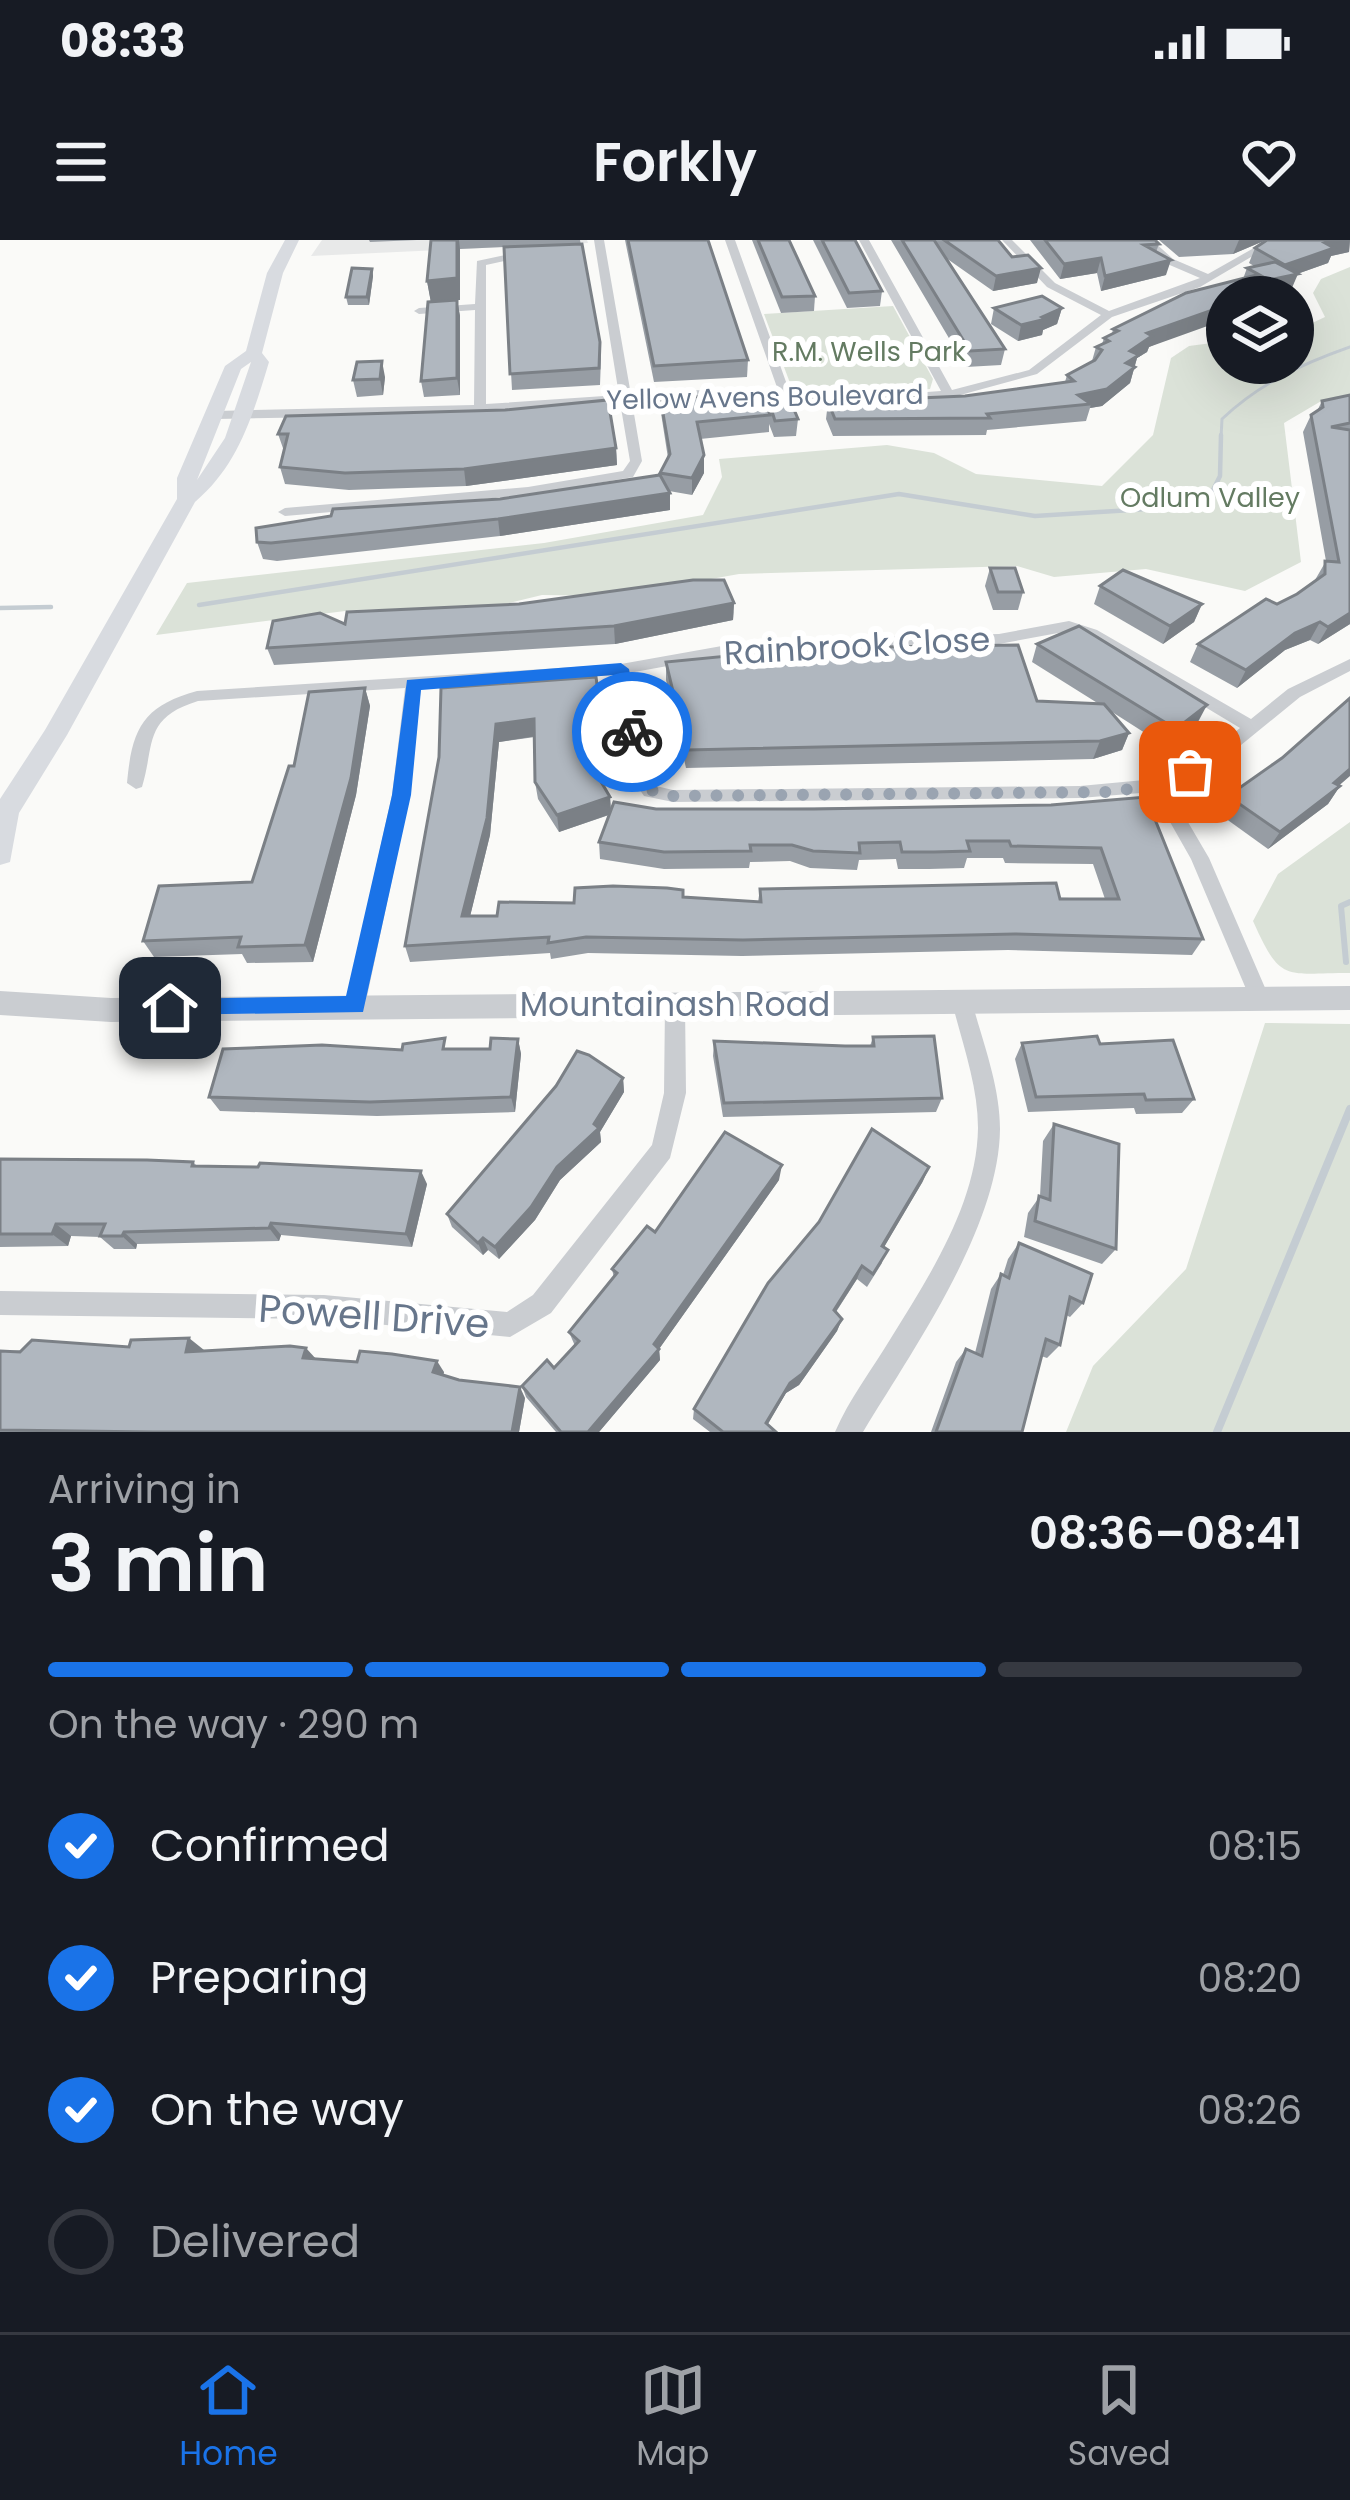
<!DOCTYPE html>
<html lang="en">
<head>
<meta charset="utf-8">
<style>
	:root { --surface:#171b24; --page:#20242c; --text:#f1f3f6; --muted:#9ea1a6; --line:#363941; --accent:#1a73e8 }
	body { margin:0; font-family:Poppins,sans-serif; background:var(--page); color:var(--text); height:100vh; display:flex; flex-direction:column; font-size:45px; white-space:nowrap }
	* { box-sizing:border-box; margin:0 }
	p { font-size:39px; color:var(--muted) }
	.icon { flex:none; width:66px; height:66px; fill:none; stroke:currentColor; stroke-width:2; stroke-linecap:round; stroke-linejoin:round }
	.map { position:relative; height:1192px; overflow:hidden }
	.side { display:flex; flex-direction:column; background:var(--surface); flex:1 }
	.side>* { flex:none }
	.fabs { position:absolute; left:1206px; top:36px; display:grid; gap:24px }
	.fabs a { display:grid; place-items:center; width:108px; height:108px; border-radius:50%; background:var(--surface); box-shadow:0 12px 48px #0002; font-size:60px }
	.pin { position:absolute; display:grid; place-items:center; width:102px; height:102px; color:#fff; margin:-51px; border-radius:24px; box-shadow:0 6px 18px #0006 }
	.courier { position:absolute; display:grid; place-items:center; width:120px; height:120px; margin:-60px; border:9px solid #1a73e8; border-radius:50%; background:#fff; color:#222; box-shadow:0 3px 15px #0007 }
	.overview em { font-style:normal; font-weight:600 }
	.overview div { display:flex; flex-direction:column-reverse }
	.overview { display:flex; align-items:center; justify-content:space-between; height:204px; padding:0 48px }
	h1 { font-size:78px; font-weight:600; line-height:90px }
	.bar { display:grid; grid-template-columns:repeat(4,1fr); gap:18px 12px; align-content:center; height:144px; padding:0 48px }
	.bar i { height:15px; border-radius:9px; background:var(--line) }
	.bar .current { background:var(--accent) }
	.bar p { grid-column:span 4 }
	ol { padding:0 48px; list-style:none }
	li { display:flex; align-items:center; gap:36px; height:132px }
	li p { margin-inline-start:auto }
	li .icon { padding:12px; border-radius:50%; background:var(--accent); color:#fff; stroke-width:4 }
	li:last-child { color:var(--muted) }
	li i { width:66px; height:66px; border:6px solid var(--line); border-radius:50% }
	.status { display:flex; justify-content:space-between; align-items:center; height:84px; padding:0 60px; background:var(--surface); direction:ltr }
	.status svg { height:33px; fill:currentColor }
	header { display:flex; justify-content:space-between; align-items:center; height:156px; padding:0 48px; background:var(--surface); font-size:54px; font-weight:600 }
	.menu { display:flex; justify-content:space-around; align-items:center; height:168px; border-top:3px solid var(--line); background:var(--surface); font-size:33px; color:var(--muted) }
	.menu a { display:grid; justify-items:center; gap:6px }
	.menu .current { color:var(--accent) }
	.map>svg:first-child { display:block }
	.built { fill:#e8e9e9 }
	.green { fill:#dbe2d8 }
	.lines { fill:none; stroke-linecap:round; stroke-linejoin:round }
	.stream-far3 { stroke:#c4ccd2; stroke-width:3 }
	.stream-far2 { stroke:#c4ccd2; stroke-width:4.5 }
	.stream-far1 { stroke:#c4ccd2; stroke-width:6 }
	.stream { stroke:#c4ccd2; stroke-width:8 }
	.minor { fill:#cacdd1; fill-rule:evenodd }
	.tertiary { fill:#cacdd1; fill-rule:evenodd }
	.secondary { fill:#d8dbe0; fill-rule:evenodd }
	.wall { fill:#979da4; fill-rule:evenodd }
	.shaded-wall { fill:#7b8086 }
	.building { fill:#b0b7bf; stroke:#7b8086; stroke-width:3 }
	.route { fill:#1a73e8 }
	.done { stroke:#9aa4b1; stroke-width:12; stroke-dasharray:0 21.6 }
	.labels { text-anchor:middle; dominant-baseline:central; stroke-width:12; stroke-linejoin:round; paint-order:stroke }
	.far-park-label { font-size:27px; fill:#647b62; stroke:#fff }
	.far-street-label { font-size:27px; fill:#67768b; stroke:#fff }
	.street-label { font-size:33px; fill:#67768b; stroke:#fff }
	.near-street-label { font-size:39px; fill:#67768b; stroke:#fff }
</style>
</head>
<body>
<div class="status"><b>08:33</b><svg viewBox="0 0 49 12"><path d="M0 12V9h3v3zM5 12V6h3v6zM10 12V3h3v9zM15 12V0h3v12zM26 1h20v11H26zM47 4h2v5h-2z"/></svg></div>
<header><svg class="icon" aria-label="menu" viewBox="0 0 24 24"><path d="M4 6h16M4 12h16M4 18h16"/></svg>Forkly<svg class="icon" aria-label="heart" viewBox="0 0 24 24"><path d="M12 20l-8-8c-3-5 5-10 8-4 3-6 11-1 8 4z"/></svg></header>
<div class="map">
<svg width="1350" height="1192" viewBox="0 0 1350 1192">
	<rect width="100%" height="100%" fill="#fafaf8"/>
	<polygon class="built" points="322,0 587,0 588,3 311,16"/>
	<g class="green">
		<polygon points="1350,27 1350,158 1323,160 1284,183 1301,322 1245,351 1146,329 1054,337 1017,326 739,334 616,356 542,355 496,366 353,370 156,395 187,343 544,303 703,275 722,237 719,219 887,205 934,213 976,234 1102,246 1153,195 1171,118 1189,106 1227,101 1227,123 1293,123 1293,92 1325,77 1313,53 1321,39"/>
		<polygon points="893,66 933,139 930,149 881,154 799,150 790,143 764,74"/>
		<path d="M1350,582v151c-65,0 -69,11 -97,-52l25,-47z"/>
		<polygon points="1265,783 1350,784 1350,1192 1066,1192 1093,1126 1186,1029"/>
	</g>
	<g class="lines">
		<path class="stream-far3" d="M1221,198l1,-19c38,-36 80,-55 128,-72"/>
		<g class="stream-far2">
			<polyline points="199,365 899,254 1035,276 1180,267 1213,250 1220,236 1221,195"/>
			<polyline points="0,368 51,367"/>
		</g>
		<polyline class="stream-far1" points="1346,722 1341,666 1350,662"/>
		<polyline class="stream" points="1217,1192 1350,869"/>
		<g class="minor">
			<polygon points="594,0 604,0 631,155 692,150 779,153 725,0 735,0 790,153 885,155 941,151 859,0 869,0 952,150 1029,130 1101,75 1047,47 1002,0 1012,0 1055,43 1109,71 1200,38 1165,23 1141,0 1152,0 1173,19 1208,34 1268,0 1280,0 1200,47 1112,77 1037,134 953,157 885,163 692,158 632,162 642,221 633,237 528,255 285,276 278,272 285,268 528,247 623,231 630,221 620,162 437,175 216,179 210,175 216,171 474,165 475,70 419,74 414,71 419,68 475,64 477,21 524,11 529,14 527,16 486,25 486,164 619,155"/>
			<path d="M1069,381l28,9 154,89 37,-30 62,-30v12l-50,26 -81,66 -51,25 41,70 60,139 -3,6 -7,3 -7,-3 -61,-144 -38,-67 -73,6 -407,4 -29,-6 -19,-28 -11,-93 -193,12 -11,108 -45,211 -3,6 -7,3 -7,-3 -3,-6 47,-211 13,-107 -207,13c-55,17 -43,43 -56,86l-6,2 -9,-6c5,-55 16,-77 70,-92l424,-27 140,-25 238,-5zM1069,391l18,5 153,92 -33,27 -52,24 -75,7 -407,4 -17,-4 -14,-19 -13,-94 132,-24 238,-5z"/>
			<path d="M962,753l7,3 3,6c11,41 28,84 28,127 -1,99 -87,220 -137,303h-28c14,-33 38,-64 56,-94 39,-63 86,-135 87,-210 0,-43 -16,-85 -26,-126l3,-6z"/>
			<polygon points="675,756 682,759 685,765 686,853 670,918 551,1073 510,1097 324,1079 0,1075 0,1051 324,1055 507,1072 533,1055 652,905 664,853 665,765 668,759"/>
		</g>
		<polygon class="tertiary" points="1350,746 1350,770 111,782 0,775 0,751 111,758"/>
		<path class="secondary" d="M285,0h14l-16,33 -21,80 7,9c-16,53 -31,104 -74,140l-128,233 -48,78 -9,49 -10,3v-66l45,-69 132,-231v-21l48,-112 21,-15 21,-78zM251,122l-26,76 -28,42 44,-111z"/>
	</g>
	<g class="wall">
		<polygon points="369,0 417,0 370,2"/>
		<polygon points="431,0 580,0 601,118 600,145 512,150 504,7 460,9 460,60 457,60 460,76 460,155 424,157 421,141 431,62 427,41"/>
		<polygon points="625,0 708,0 748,120 747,137 654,142"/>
		<polygon points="752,0 789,0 815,56 814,71 781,73"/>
		<polygon points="813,0 855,0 882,51 880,66 847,68"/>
		<polygon points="891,0 998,0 1037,43 993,51 946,18 1005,109 1001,125 966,127"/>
		<polygon points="1030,0 1155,0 1159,4 1156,12 1166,35 1101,51 1097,33 1060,39"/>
		<polygon points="1159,0 1266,0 1233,14 1179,17"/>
		<polygon points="1350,0 1349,12 1331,16 1328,23 1297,34 1291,50 1274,53 1149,107 1147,112 1137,118 1130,143 1102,166 1090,168 1086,181 987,190 986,195 833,196 826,179 828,162 965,156 1065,142 1067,135 1092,121 1096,107 1102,104 1104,98 1112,94 1113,89 1243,39 1247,28 1254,26 1249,23 1255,8"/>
		<polygon points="372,29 373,36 369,65 348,65 346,57"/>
		<polygon points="994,68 1062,68 1057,84 1043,90 1042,95 1018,101 991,84"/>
		<polygon points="385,137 383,155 357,157 353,140"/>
		<polygon points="1350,155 1350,384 1318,404 1310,400 1285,410 1237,448 1190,422 1198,404 1297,354 1315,340 1326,321 1303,192 1311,175 1317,171 1322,161"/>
		<polygon points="660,156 768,170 769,162 798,179 796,196 774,197 769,184 769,192 700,199 704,233 692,255 669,251 670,270 500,296 277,321 263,319 257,302 500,259 660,236 668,218 661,173"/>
		<polygon points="278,194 616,208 617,225 466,246 349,250 285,244 280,227 284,211"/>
		<polygon points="990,328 1023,352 1018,370 993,370 985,346"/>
		<polygon points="1100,346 1202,364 1194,382 1163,404 1094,364"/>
		<polygon points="734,363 733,380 615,404 274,425 267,408 345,384"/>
		<polygon points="1037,404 1198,482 1167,507 1109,470 1129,493 1122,510 1093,519 686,528 666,440 666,422 1037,461 1099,464 1032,422"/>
		<polygon points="365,448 370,466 356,555 313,722 247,723 242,714 154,717 143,701 252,642 294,526"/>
		<path d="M441,448l160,26 2,17 -8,1 1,35 -3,1 17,29 1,13 440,-5 95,-8 57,142 -11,16 -184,-5 -266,6 -154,-3 -37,6 -1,-6 -140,9 -5,-16 34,-189zM535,497v45l3,17 21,33 50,-17 -10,27 1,17 64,10 85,-1 1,-6 40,-1 20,7 47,2 2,-10 37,-1 2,10h31l35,-1 3,-10h36l2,5 88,1 12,35 -345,-10 -2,13 -75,-5 -109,6 -77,13h-27l20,-81 9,-93z"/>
		<polygon points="1282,518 1340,546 1328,564 1268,609 1218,573 1228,556"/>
		<polygon points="873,797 942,858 936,872 723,877 713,816 714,801 870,806"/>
		<polygon points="518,799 521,814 515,872 377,876 220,871 209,857 402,810 490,809"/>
		<polygon points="1022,803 1100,804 1194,859 1182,873 1136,874 1134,868 1028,872 1015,819"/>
		<polygon points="623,838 624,852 600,892 601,902 560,940 535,980 499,1019 488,1010 483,1015 452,987 447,974"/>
		<polygon points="1054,884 1116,1009 1102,1024 1024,997 1028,973 1040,956 1043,901"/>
		<polygon points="0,919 193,922 197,926 427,944 412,1007 281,995 279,1001 137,1004 136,1009 114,1009 100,997 71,996 68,1006 0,1007"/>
		<polygon points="779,940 659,1109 660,1120 599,1192 556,1192 526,1157 522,1146 554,1128 575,1106 569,1092 614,1038 612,1029 655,992"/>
		<polygon points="923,941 884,1007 882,1023 867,1047 857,1039 836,1072 842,1079 837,1091 799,1145 786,1153 768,1184 776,1192 710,1192 693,1179 694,1169"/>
		<polygon points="1019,1003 1083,1063 1070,1077 1066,1075 1060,1105 1047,1118 1041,1116 1022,1192 931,1192 956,1122 966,1109 975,1113 991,1049 1001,1034 1003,1035 1008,1019"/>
		<polygon points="129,1107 317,1119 444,1132 443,1135 525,1158 519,1192 0,1192 0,1111"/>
	</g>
	<g class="shaded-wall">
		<polygon points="457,0 459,0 460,9 460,60 457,60 460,76 460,155 457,138 431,63 427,41"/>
		<polygon points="1239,0 1266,0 1233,14"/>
		<polygon points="1341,0 1350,0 1349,12 1331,16 1328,23 1294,35 1298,34 1291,50 1274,53 1273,57 1250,57 1264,52 1269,40 1280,38 1285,25 1325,3"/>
		<polygon points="1101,18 1097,33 1060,39 1064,24"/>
		<polygon points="1171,20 1166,35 1101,51 1105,36"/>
		<polygon points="1041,28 1037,43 993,51 996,36"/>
		<polygon points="372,29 373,36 369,65 367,57"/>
		<polygon points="1227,65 1227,79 1149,107 1147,112 1137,118 1130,143 1102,166 1090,168 1091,164 1078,155 1147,93"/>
		<polygon points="1062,68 1057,84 1043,90 1042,95 1018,101 1021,85"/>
		<polygon points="382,121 385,137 383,155 380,139"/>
		<polygon points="616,208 617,225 466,246 464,229"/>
		<polygon points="704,215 704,233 692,255 692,238"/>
		<polygon points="670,253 670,270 500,296 498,279"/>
		<polygon points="734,363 733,380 615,404 614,386"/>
		<polygon points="1202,364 1194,382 1163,404 1170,386"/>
		<polygon points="1350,373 1350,384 1318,404 1328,387"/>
		<polygon points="1320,382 1310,400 1285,410 1237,448 1246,430 1295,393"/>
		<polygon points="365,448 370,466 356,555 313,722 305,705"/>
		<polygon points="1207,465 1198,482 1167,507 1176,489"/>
		<polygon points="534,479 537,496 499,502 490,595 466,693 462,676 496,484"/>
		<polygon points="1129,493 1122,510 1093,519 1100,501"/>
		<polygon points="1350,529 1350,536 1327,556 1340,546 1328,564 1268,609 1280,592"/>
		<polygon points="610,557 611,574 559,592 557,575"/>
		<polygon points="518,799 521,814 515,872 511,857"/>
		<polygon points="623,838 624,852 600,892 601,902 560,940 535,980 499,1019 495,1007 557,927 594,884"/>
		<polygon points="782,925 779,940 659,1109 660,1120 599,1192 588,1192 654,1104"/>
		<polygon points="929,927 923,941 877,1019 882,1006"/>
		<polygon points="421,931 427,944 412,1007 406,994"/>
		<polygon points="271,983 281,995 279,1001 269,988"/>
		<polygon points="56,984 71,996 68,1006 52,994"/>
		<polygon points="124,992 137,1004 136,1009 122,996"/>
		<polygon points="483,998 488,1010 483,1015 478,1003"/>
		<polygon points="862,1026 857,1039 829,1082 834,1070"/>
		<polygon points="842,1079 837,1091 799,1145 786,1153 763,1192 766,1183 790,1143"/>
		<polygon points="189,1098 204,1110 186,1112"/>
		<polygon points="306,1108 317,1120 303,1118"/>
		<polygon points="437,1121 444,1132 441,1144 433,1132"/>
		<polygon points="520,1147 525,1158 519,1192 512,1192"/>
	</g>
	<g class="building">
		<polygon points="431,0 457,0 457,38 427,41"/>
		<polygon points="628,0 708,0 748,120 654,126"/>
		<polygon points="758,0 789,0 815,56 782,57"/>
		<polygon points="822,0 855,0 882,51 849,53"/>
		<polygon points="902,0 934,0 1005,109 970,111"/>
		<polygon points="944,0 998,0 1012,17 1028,15 1041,28 996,36"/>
		<polygon points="1045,0 1155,0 1159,4 1144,5 1171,20 1105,36 1101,18 1064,24"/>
		<polygon points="1267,0 1341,0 1325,3 1334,8 1285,25 1255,8"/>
		<polygon points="582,4 600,102 599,128 510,134 504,7"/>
		<polygon points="1275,22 1298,34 1269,40 1247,28"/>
		<polygon points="352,28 372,29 367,57 346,57"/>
		<polygon points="1256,35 1277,47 1250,57 1227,57 1227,65 1147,93 1152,96 1130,111 1139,115 1126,123 1135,127 1107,149 1078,155 1091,164 987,174 990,178 835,179 828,162 965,156 1074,141 1067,135 1095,120 1102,110 1096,107 1109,101 1104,98 1118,91 1113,89 1186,53"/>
		<polygon points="1042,56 1062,68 1042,77 1046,79 1021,85 994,68"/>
		<polygon points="457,60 457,138 421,141 428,62"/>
		<polygon points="382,121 380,139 353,140 357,122"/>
		<polygon points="1350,155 1350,183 1331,187 1350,190 1350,373 1328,387 1320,382 1295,393 1246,430 1198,404 1266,359 1277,364 1297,354 1325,334 1325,321 1339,322 1311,175 1323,167 1322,161"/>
		<polygon points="660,156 764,158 770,175 697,182 704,215 692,238 660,233 670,214"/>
		<polygon points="608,160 616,208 464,229 345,233 280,227 288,194 278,194 286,176 505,170"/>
		<polygon points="790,160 798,179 775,181 769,162"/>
		<polygon points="660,235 670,253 498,279 271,303 257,302 256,288 331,276 333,269 500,259"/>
		<polygon points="990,328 1015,328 1023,352 998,352"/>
		<polygon points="1123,330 1202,364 1170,386 1100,346"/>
		<polygon points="693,340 724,340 734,363 614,386 267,408 273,381 320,373 345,384 347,372 519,364"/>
		<polygon points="1079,386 1207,465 1176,489 1037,404"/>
		<polygon points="1018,405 1037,461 1104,464 1129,493 1100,501 687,510 666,422 749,414 748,409"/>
		<polygon points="596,437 601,474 593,474 594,510 583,511 610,557 557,575 535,542 534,479 496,484 487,578 462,676 497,676 499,662 574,663 575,648 613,646 667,648 683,650 683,657 761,662 760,649 1056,643 1060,659 1119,659 1101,608 1011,606 1009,601 967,601 970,611 934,612 902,612 900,602 859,603 860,613 813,611 792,605 750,605 751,611 664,612 599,602 614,562 656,569 814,569 1051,565 1146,557 1203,699 1015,694 743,700 586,697 548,703 549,697 405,706 439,517 441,448"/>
		<polygon points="365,448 351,538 305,705 238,707 241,697 143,701 159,646 252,642 289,526 294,526 309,452"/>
		<polygon points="1350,458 1350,529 1334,543 1340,546 1280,592 1228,556 1282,518"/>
		<polygon points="934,796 942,858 724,863 714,801 845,806 874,806 873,797"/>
		<polygon points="1097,796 1100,804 1173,800 1194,859 1146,860 1144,854 1036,857 1022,803"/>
		<polygon points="445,798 443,809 490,809 491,798 518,799 511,857 370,862 209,857 223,809 322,805 402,810 403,804"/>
		<polygon points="577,811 589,815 623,838 594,884 599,888 557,927 531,967 495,1007 483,998 478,1003 447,974 556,846"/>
		<polygon points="1054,884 1119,904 1116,1009 1035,981 1039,956 1050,960"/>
		<polygon points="872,889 929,927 882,1006 888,1010 873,1034 862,1026 834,1070 842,1079 802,1134 790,1143 766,1183 776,1192 723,1192 694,1169 768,1043 819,982"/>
		<polygon points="725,892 782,925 654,1104 659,1109 588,1192 561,1192 522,1146 547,1120 554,1128 579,1101 569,1092 617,1033 612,1029 647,986 655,992"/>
		<polygon points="0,919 147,920 193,922 192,926 258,927 260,923 421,931 406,994 271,983 269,988 124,992 122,996 100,996 105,984 56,984 52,994 0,994"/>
		<polygon points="1019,1003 1092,1034 1083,1063 1070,1057 1060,1105 1046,1099 1022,1192 936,1192 966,1109 982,1116 1001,1034 1009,1038"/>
		<polygon points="189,1098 186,1112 290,1106 306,1108 303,1118 357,1122 360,1111 392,1114 437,1121 433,1132 459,1140 520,1147 512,1192 153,1192 0,1190 0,1111 20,1112 32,1100 129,1107 131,1100"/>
	</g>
	<polygon class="route" points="621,423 629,429 641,492 632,499 623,492 614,435 421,450 411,555 363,772 163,775 163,762 170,759 346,756 392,555 407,440"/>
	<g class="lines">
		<path class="done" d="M632,492c3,33 2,61 41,64l435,-4 50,-7 32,-13"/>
	</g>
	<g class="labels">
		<g class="far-park-label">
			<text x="869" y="111">R.M. Wells Park</text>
			<text x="1210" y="257">Odlum Valley</text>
		</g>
		<g class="far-street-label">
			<text transform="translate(765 157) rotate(-1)">Yellow Avens Boulevard</text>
		</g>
		<g class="street-label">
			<text transform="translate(857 406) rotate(-3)">Rainbrook Close</text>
			<text x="675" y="764">Mountainash Road</text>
		</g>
		<g class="near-street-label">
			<text transform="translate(374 1076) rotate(4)">Powell Drive</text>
		</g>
	</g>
</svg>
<div class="fabs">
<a><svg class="icon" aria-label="layers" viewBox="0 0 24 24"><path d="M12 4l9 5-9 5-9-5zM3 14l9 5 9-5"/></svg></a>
</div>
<div class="pin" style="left:1190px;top:532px;background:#ea580c"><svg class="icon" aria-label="bag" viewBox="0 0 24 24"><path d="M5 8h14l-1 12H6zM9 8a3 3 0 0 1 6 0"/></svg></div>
<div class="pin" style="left:170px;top:768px;background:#1f2937"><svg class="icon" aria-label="home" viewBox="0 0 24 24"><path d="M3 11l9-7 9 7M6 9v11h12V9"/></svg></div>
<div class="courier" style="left:632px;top:492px"><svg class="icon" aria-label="bike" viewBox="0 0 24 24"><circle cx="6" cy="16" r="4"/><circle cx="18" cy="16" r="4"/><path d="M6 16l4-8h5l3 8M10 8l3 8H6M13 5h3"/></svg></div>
</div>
<section class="side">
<div class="overview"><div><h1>3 min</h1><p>Arriving in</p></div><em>08:36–08:41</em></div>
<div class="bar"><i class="current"></i><i class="current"></i><i class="current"></i><i></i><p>On the way · 290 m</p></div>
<ol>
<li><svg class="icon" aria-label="check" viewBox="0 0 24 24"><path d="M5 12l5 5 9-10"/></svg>Confirmed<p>08:15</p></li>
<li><svg class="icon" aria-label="check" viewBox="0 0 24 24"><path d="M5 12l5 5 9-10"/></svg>Preparing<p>08:20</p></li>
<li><svg class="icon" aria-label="check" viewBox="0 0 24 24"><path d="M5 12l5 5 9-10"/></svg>On the way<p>08:26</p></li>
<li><i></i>Delivered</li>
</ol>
</section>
<nav class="menu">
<a class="current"><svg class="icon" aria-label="home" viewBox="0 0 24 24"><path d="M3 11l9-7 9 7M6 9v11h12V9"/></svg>Home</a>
<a><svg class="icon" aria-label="map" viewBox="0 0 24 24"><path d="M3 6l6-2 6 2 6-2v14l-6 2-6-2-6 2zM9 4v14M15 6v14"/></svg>Map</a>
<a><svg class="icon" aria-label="saved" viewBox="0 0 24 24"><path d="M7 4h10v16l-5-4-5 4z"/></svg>Saved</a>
</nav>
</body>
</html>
